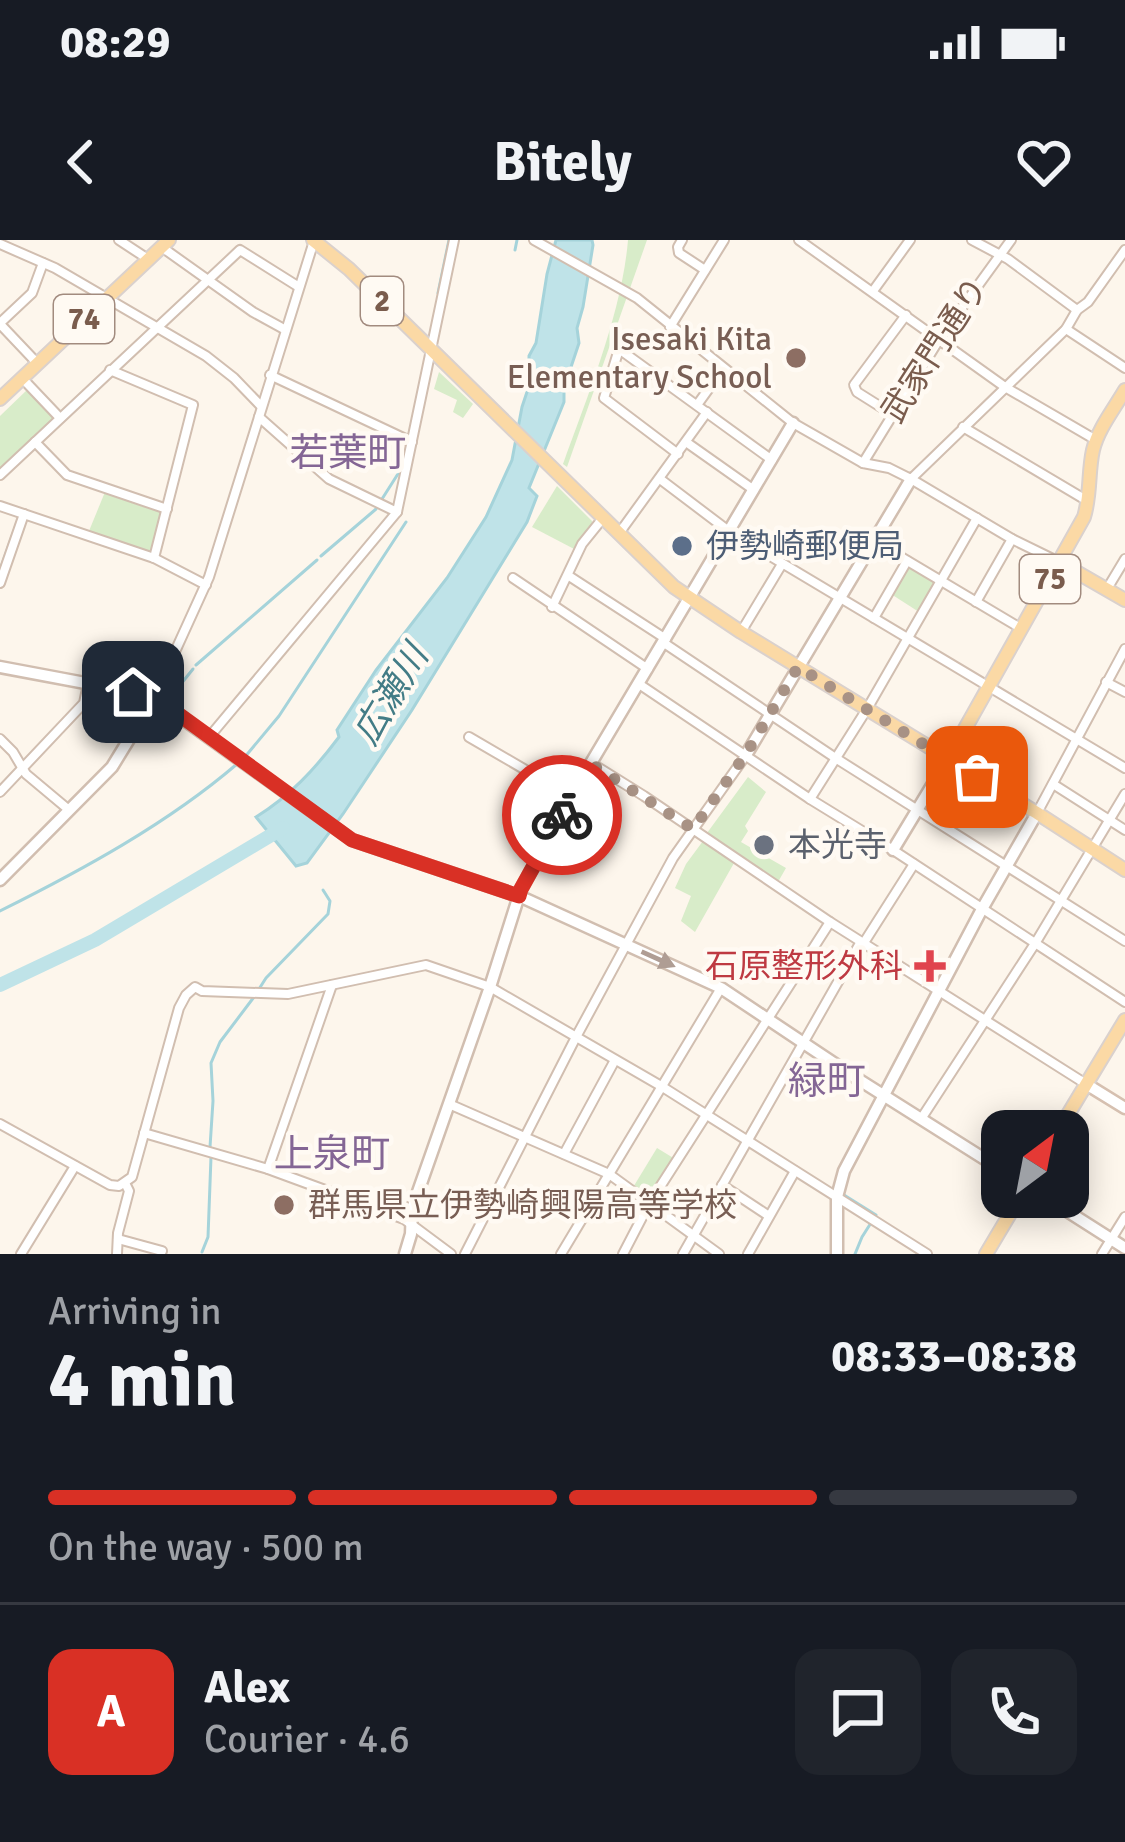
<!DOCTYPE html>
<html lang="en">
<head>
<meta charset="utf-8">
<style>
	:root { --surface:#171b24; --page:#20242c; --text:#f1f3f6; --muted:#9ea1a6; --line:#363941; --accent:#d93025 }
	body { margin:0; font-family:Signika,"Noto Sans JP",sans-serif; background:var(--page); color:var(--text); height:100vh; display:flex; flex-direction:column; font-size:45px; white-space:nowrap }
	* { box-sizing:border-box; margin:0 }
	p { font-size:39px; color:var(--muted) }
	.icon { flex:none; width:66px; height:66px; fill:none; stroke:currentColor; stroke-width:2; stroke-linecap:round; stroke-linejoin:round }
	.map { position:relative; height:1014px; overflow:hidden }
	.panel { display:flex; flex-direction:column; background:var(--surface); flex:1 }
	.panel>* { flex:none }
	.needle { width:78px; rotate:32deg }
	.tools { position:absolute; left:981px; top:870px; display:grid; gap:24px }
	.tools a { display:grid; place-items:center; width:108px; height:108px; border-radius:24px; background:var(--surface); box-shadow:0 6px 30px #0003; font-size:60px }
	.pin { position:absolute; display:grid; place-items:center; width:102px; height:102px; color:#fff; margin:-51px; border-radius:24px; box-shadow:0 6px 18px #0006 }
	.courier { position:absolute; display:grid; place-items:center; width:120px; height:120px; margin:-60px; border:9px solid #d93025; border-radius:50%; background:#fff; color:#222; box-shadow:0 3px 15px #0007 }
	.summary em { font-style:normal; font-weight:700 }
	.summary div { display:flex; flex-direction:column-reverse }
	.summary { display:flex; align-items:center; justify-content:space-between; height:204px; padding:0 48px }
	h1 { font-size:78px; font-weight:700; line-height:90px }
	.bar { display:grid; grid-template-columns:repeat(4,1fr); gap:18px 12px; align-content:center; height:144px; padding:0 48px }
	.bar i { height:15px; border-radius:9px; background:var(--line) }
	.bar .active { background:var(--accent) }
	.bar p { grid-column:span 4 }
	.line { display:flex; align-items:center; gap:30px; padding:0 48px; border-top:3px solid var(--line) }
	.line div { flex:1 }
	.round { display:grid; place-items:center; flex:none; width:126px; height:126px; border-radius:24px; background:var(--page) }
	.status { display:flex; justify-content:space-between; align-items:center; height:84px; padding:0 60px; background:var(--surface); direction:ltr }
	.status svg { height:33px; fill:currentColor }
	header { display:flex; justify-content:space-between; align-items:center; height:156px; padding:0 48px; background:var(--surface); font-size:54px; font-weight:700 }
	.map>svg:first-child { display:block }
	.green { fill:#d8ecc9 }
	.water { fill:#bfe3e8; stroke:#a5d3da; stroke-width:3 }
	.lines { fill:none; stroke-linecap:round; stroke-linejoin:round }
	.stream { stroke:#a5d3da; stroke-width:3 }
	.river { stroke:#bfe3e8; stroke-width:14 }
	.minor-casing { stroke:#d1beb0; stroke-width:12 }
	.tertiary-casing { stroke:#d1beb0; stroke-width:15 }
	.secondary-casing { stroke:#d6c0b0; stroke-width:15 }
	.primary-casing { stroke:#dad1cd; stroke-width:16 }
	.minor { stroke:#fff; stroke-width:8 }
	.tertiary { stroke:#fff; stroke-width:10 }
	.secondary { stroke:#fff; stroke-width:10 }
	.primary { stroke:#fbd9a5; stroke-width:12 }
	.oneway { fill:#af9d94 }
	.done { stroke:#a89285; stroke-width:12; stroke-dasharray:0 21.6 }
	.route { stroke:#d93025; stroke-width:15 }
	.education-dot { fill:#8d6e63; stroke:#fffaf3; stroke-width:4.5 }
	.service-dot { fill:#5c6f8a; stroke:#fffaf3; stroke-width:4.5 }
	.worship-dot { fill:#6b7280; stroke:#fffaf3; stroke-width:4.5 }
	.health-dot { fill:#e0444e; stroke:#fffaf3; stroke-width:4.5 }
	.labels { text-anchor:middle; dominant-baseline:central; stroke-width:9; stroke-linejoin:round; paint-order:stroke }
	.shield { fill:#fffaf3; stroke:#a28b7f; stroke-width:3 }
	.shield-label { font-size:30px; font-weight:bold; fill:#7a5c4d }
	.education-label { font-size:33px; fill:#785e54; stroke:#fffaf3; text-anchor:end }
	.street-label { font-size:33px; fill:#7a5c4d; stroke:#fffaf3 }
	.service-label { font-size:33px; fill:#4e5e75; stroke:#fffaf3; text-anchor:start }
	.worship-label { font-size:33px; fill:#5b616d; stroke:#fffaf3; text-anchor:start }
	.health-label { font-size:33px; fill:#be3a42; stroke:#fffaf3; text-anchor:end }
	.water-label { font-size:36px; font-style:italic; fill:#437c86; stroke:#fffaf3 }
	.quarter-label { font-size:39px; fill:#846695; stroke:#fffaf3 }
</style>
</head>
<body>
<div class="status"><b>08:29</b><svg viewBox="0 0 49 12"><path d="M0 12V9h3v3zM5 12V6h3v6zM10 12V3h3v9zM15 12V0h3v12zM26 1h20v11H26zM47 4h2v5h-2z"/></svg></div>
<header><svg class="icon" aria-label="back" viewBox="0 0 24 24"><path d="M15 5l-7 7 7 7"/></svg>Bitely<svg class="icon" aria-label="heart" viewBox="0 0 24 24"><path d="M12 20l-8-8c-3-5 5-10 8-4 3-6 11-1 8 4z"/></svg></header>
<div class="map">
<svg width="1125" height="1014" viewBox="0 0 1125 1014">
	<rect width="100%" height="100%" fill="#fdf6ec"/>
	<g class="green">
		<path d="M628,0h19l-80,227 -4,-3c25,-69 59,-152 65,-224z"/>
		<polygon points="439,132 473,164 463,178 453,172 457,160 434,149"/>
		<polygon points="28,149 55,178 0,231 0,176"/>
		<polygon points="557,246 592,281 593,284 576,310 532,287"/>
		<polygon points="105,252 160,270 163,274 153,311 150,313 89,291"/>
		<polygon points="907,327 934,342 935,345 919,372 891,354"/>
		<polygon points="748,537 766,552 745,586 748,591 741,602 786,628 778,642 707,593"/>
		<polygon points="703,601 734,623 695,692 681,681 691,656 675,648 686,624"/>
		<polygon points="657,908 675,919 649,959 632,949"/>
	</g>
	<path class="water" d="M556,0h36l1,5 -10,62 -6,21 2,15 -15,45v14l-35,86 8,8 -10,26 -115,188 -69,104 -36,49 -11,3 -40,-49c34,-21 59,-48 83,-80l-2,-7 39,-60 71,-92 39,-61 26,-57 10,-53 7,-21v-30l7,-13 11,-69z"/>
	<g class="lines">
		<g class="stream">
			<polyline points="515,10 517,0"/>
			<polyline points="438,53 449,0"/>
			<polyline points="382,259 403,226"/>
			<polyline points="321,316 376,269"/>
			<polyline points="0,330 17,282"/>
			<polyline points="196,425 317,320"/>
			<polyline points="168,460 193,429"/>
			<polyline points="244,518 279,476 406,282"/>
			<path d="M0,671c82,-41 167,-87 237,-147"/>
			<polyline points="259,749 266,738 328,674 330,661 323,650"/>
			<polyline points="210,907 213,861 211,823 220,802 254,757"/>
			<polyline points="844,955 876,975 862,997 855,1014"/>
			<polyline points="202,1012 208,997 211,917"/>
		</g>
		<polyline class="river" points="0,745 95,700 283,588"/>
		<defs>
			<g id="minor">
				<polyline points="119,0 148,19"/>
				<polyline points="534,0 637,58 793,183 863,223 889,228 911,239 1012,299 1059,322"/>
				<polyline points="682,0 678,7 679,13 705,30"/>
				<polyline points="799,0 1005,147 1096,200"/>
				<polyline points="972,0 1008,19 1077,70"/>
				<polyline points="0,4 55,28 206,116 234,138 261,166"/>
				<polyline points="163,8 253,72 284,89"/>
				<polyline points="873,51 910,0"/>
				<polyline points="0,83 32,53 43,23"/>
				<polyline points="0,84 37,123"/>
				<polyline points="670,87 724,0"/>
				<polyline points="1066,89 1125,128"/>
				<polyline points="110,130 193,165 154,318"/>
				<polyline points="270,135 412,202"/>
				<polyline points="22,138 60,178"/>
				<polyline points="697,165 723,129"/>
				<polyline points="892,174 857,152 854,145 906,75"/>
				<polyline points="259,177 329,239 397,272"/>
				<polyline points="963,187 1086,260"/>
				<polyline points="35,202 67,235 167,269"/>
				<polyline points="686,202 754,250"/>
				<polyline points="678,214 604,158 619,109 772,220"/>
				<polyline points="863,223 940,98 1011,0"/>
				<polyline points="0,235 240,10 299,47"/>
				<polyline points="660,239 730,292 1125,528"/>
				<polyline points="911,239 1066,89 1077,70 1088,62 1125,10"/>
				<polyline points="0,266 154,318 206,345"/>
				<polyline points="620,292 707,172"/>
				<polyline points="874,301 1022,389"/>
				<polyline points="569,336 666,399"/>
				<polyline points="513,338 648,429"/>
				<polyline points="0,343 24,274"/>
				<polyline points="1107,349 1125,319"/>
				<polyline points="976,362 1012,299"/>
				<polyline points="552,367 582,304 603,278"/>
				<polyline points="874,378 907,321"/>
				<polyline points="741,392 782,324"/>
				<polyline points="664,403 837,519 1125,701"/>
				<polyline points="1106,442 1125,452"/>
				<polyline points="639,444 810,559 893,610 1125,762"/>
				<polyline points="153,460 209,337 314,1"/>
				<polyline points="210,496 397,272 454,0"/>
				<polyline points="469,497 572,557"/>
				<polyline points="0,499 13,512 26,534 69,570"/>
				<polyline points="591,523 644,556 830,682 1086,844"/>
				<polyline points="1053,544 1125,590"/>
				<polyline points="0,552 84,463 88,444"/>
				<polyline points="810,559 867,469 977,278"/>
				<polyline points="1037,573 1125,409"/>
				<polyline points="449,864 609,934 719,1014"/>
				<polyline points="921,879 1036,702 1125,554"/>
				<polyline points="0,884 110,945 119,946 132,937 179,768 186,755 195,747 202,751 288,754 426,725 490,747 661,846 927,1014"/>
				<polyline points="144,893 268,929 404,979 451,1014"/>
				<polyline points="564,914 615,820"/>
				<polyline points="268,929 332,745"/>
				<polyline points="722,945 769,976"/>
				<polyline points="118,999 162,1011"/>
				<polyline points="21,1014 75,926"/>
				<polyline points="117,1014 118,993 129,951 125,943"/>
				<polyline points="465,1014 576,797 673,618 746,515"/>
				<polyline points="561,1014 721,748"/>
				<polyline points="623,1014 649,964 830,682"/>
				<polyline points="683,1014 859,705 865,701 914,624"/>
				<polyline points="748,1014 795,931"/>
				<polyline points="1102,1014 1125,977"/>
			</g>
			<g id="tertiary">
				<polyline points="0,427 133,452 162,464 352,600 519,656 721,748 853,836 1002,930"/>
				<polyline points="746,515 911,239"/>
				<polyline points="893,610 948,519"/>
				<polyline points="0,640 112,527 153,460"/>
				<polyline points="1045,957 1125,1008"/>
				<polyline points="405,1014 411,994 412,969 490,747 521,649 591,523 793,183"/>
				<polyline points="837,1014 837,957 844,931 982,669 1037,573"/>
			</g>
			<polyline id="secondary" points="1086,844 1125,868"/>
			<g id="primary">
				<polyline points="313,0 349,29 674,347 741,392 1037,573 1125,630"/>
				<polyline points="0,159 169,0"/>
				<polyline points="1059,322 1125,360"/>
				<path d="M948,519l136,-242c7,-23 4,-45 9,-67 5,-21 21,-41 32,-60"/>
				<polyline points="1058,891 1125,780"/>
				<polyline points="986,1014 1020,957"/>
			</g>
		</defs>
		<use href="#minor" class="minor-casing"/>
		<use href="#tertiary" class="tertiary-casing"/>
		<use href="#secondary" class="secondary-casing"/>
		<use href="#primary" class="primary-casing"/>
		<use href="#minor" class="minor"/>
		<use href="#tertiary" class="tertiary"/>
		<use href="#secondary" class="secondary"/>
		<use href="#primary" class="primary"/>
	</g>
	<defs><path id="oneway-solid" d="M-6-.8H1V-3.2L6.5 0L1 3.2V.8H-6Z" transform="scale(3)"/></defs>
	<use class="oneway" href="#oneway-solid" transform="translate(658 719) rotate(24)"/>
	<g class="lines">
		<polyline class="done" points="562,575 591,524 693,589 746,514 798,427 977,537"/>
		<polyline class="route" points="133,452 170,468 352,600 519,656 521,649 562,575"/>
	</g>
	<g class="education-dot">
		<circle cx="796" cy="118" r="12"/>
		<circle cx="284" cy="965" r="12"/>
	</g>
	<circle class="service-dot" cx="682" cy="306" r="12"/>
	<circle class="worship-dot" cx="764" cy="605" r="12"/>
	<path class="health-dot" d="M924 708h12v12h12v12h-12v12h-12v-12h-12v-12h12z"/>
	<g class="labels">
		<g class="shield">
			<rect x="361" y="37" width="42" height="48" rx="9"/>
			<rect x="54" y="55" width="60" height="48" rx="9"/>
			<rect x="1020" y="315" width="60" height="48" rx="9"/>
		</g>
		<g class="shield-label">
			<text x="382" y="61">2</text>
			<text x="84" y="79">74</text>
			<text x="1050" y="339">75</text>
		</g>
		<g class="education-label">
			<text x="772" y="99">Isesaki Kita<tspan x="772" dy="38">Elementary School</tspan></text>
			<text x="308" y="965" text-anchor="start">群馬県立伊勢崎興陽高等学校</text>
		</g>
		<g class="street-label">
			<text transform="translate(935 110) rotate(-57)">武家門通り</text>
		</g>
		<g class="service-label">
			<text x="706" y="306">伊勢崎郵便局</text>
		</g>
		<g class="worship-label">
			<text x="788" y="605">本光寺</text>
		</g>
		<g class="health-label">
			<text x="903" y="726">石原整形外科</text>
		</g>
		<g class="water-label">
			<text transform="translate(391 455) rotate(-59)">広瀬川</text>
		</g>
		<g class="quarter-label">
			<text x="348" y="213">若葉町</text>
			<text x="827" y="841">緑町</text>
			<text x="332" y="914">上泉町</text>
		</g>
	</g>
</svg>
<div class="tools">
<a><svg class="needle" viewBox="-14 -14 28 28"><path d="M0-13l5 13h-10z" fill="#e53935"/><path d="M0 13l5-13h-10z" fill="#9ea1a6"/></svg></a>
</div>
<div class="pin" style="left:977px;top:537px;background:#ea580c"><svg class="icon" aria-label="bag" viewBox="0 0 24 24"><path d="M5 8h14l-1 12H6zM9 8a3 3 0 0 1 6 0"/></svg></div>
<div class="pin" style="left:133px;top:452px;background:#1f2937"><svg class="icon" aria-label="home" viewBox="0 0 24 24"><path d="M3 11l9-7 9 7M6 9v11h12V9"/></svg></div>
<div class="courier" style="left:562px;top:575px"><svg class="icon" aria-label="bike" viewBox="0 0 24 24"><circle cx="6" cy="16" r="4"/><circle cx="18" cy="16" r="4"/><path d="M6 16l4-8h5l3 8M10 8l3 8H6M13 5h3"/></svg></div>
</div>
<section class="panel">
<div class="summary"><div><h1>4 min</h1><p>Arriving in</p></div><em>08:33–08:38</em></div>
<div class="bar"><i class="active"></i><i class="active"></i><i class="active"></i><i></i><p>On the way · 500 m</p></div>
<div class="line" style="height:216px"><b class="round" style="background:var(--accent);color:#fff">A</b><div><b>Alex</b><p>Courier · 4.6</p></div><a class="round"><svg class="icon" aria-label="chat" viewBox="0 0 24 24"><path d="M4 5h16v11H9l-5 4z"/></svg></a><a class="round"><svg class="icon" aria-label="phone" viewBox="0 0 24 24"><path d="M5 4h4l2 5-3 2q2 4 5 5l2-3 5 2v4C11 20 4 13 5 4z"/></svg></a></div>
</section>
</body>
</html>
